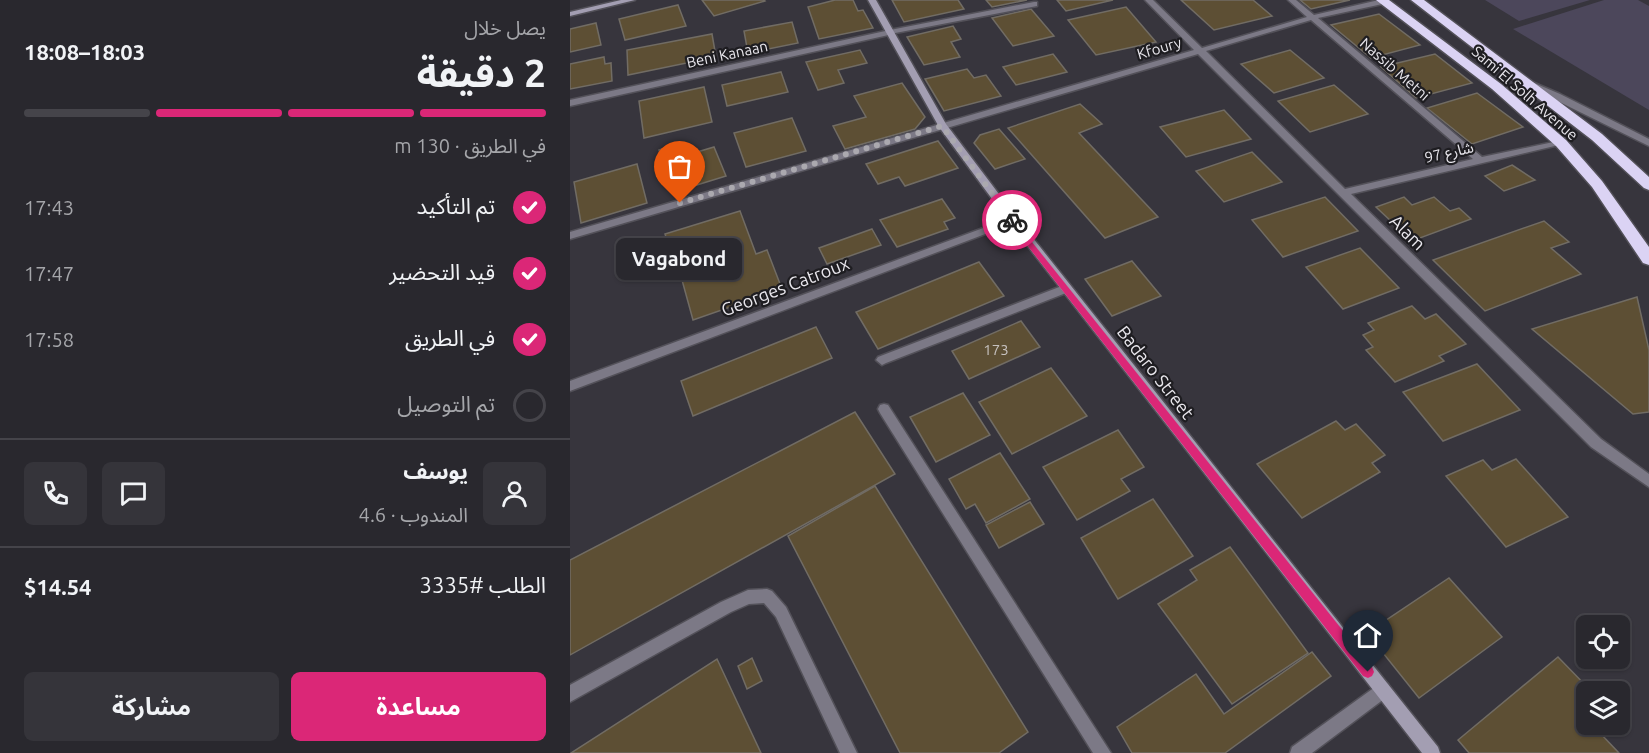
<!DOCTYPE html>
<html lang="ar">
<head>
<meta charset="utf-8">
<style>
	:root { --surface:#29282e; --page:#35343a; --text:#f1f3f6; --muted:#a5a6aa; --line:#45444a; --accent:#db2777 }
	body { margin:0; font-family:Ubuntu,"Noto Sans Arabic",sans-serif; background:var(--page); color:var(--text); direction:rtl; height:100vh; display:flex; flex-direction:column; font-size:22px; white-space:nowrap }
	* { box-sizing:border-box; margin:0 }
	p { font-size:20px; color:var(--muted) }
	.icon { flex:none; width:33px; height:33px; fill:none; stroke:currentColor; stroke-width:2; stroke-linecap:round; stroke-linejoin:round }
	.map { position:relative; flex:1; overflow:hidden; direction:ltr }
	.details { display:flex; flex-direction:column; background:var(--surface); width:570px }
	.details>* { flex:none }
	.controls { position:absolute; left:1006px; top:615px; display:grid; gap:12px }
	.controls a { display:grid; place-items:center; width:54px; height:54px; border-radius:9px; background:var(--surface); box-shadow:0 2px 4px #0004,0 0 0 2px var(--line); font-size:30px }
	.pin { position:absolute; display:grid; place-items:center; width:51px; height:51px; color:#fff; margin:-62px -26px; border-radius:50% 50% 50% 0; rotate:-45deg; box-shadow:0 0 6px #0007 }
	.pin .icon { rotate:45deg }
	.courier { position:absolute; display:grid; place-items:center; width:60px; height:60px; margin:-30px; border:4px solid #db2777; border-radius:50%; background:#fff; color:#222; box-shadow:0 2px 8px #0007 }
	.bubble { position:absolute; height:42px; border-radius:9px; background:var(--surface); box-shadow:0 2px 4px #0004,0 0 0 2px var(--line); font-size:20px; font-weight:700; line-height:42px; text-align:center; direction:rtl }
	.head em { font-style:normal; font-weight:700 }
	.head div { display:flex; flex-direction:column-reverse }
	.head { display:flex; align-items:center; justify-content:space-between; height:102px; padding:0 24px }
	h1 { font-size:39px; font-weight:700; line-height:45px }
	.bar { display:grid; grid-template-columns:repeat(4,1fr); gap:9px 6px; align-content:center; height:72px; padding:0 24px }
	.bar i { height:8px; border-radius:4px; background:var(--line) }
	.bar .on { background:var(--accent) }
	.bar p { grid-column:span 4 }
	.line { display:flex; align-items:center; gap:15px; padding:0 24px; border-top:2px solid var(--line) }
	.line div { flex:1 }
	.round { display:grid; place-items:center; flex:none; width:63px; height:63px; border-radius:9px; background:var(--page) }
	ol { padding:0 24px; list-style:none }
	li { display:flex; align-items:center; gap:18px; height:66px }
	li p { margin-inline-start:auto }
	li .icon { padding:6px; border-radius:50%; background:var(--accent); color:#fff; stroke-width:4 }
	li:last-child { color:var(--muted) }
	li i { width:33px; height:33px; border:3px solid var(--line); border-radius:50% }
	.cta { display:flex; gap:12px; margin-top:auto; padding:12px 24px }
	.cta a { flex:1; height:69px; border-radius:9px; background:var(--accent); color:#fff; font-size:24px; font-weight:700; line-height:69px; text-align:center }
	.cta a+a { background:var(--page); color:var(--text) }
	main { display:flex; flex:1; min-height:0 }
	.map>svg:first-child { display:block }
	.green { fill:#4c475b }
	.building { fill:#5d4f34; stroke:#716c64; stroke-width:1.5 }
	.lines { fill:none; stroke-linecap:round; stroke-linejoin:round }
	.lane-casing { stroke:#535159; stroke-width:3 }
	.street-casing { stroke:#535159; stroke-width:3 }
	.secondary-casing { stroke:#535159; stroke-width:3 }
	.highway-casing { stroke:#535159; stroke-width:3 }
	.lane { fill:#7c7986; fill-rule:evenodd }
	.street { fill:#7c7986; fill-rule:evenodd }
	.secondary { fill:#a39eb2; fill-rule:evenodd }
	.highway { fill:#dbd3f4; fill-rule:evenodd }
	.route { fill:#db2777 }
	.done { stroke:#aba9af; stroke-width:6; stroke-dasharray:0 10.8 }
	.labels { text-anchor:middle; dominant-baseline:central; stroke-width:4.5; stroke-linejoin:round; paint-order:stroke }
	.far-street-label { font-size:15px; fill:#e9e7ed; stroke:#1e1d21 }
	.number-label { font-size:15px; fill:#c6c1bf }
	.street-label { font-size:18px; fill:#e9e7ed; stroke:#1e1d21 }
</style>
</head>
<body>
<main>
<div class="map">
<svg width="1079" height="753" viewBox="0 0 1079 753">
	<rect width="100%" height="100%" fill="#37353d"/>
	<g class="green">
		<polygon points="915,0 1020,0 949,21"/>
		<polygon points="1034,0 1068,0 1079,6 1079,110 943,29"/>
	</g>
	<g class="building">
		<polygon points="132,0 194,0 195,1 144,16"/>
		<polygon points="265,0 283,0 288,11 293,10 303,28 249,39 238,7"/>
		<polygon points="322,0 388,0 394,9 334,22"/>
		<polygon points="416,0 457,0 422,7"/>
		<polygon points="487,0 543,0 496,11"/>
		<polygon points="611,0 683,0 702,16 644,30"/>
		<polygon points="730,0 780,0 741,9"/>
		<polygon points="108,5 116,26 55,40 49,19"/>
		<polygon points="556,7 586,42 526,55 498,20"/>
		<polygon points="461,9 484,36 443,46 422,18"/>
		<polygon points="809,14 850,45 801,58 761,25"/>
		<polygon points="222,22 228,43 178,53 174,31"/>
		<polygon points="26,23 31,45 0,52 0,29"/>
		<polygon points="383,26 391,39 381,42 390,57 354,65 337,37"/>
		<polygon points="142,34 146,57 58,75 57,50"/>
		<polygon points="290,50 297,63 268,70 274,83 248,90 236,62"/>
		<polygon points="720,50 754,78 704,93 671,64"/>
		<polygon points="483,54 497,72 446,85 433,67"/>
		<polygon points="865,54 902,83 846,98 811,67"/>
		<polygon points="34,57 35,64 41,63 42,81 0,89 0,64"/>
		<polygon points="397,69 404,78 416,75 431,96 374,111 355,79"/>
		<polygon points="211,72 218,92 157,106 152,85"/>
		<polygon points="332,83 355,117 345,129 275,149 263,126 296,117 284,96"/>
		<polygon points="764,85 798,114 740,132 708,101"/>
		<polygon points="134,87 142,122 74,138 69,101"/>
		<polygon points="907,93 953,127 902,144 857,108"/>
		<polygon points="510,104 532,124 509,133 588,217 535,238 438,128"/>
		<polygon points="654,110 681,139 616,157 590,127"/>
		<polygon points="222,118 236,151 176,167 164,133"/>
		<polygon points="429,129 455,159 425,169 404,143 410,135"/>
		<polygon points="368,141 388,168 335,186 329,177 308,184 296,164"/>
		<polygon points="112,143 117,155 144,147 156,176 104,192 89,150"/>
		<polygon points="682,152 712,182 654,202 626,171"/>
		<polygon points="67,164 77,203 11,223 4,182"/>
		<polygon points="942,165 965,180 934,191 915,176"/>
		<polygon points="755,197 788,231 713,257 682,220"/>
		<polygon points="834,197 842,205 864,197 880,211 889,208 901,219 842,241 806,207"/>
		<polygon points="372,199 385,218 374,222 378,229 327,247 310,220"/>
		<polygon points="170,211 186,254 197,250 212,289 123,320 112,280 134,273 128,254 104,262 95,234"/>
		<polygon points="974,221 999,242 981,248 1011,274 915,311 863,260"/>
		<polygon points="302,229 311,245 257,264 249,248"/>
		<polygon points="790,248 829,288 773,309 736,267"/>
		<polygon points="562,261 591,296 542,316 515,279"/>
		<polygon points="409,262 434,296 308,349 286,312"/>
		<polygon points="1067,297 1079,350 1079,412 1063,414 962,329"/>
		<polygon points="842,306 855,319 866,314 896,344 869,356 874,361 825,382 796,350 803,347 793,335 804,330 798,323"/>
		<polygon points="451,321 470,347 399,379 382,351"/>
		<polygon points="246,327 262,358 123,416 111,381"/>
		<polygon points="907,364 950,410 873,441 833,392"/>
		<polygon points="481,368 517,416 442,454 409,402"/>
		<polygon points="393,393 420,435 366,462 340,417"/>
		<polygon points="285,412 325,474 0,655 0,560"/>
		<polygon points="766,421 775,430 786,424 815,455 802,463 810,472 732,518 687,464"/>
		<polygon points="548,430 574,467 551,479 560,491 507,520 473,467"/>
		<polygon points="430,453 460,499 416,523 405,504 396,509 379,479"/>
		<polygon points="946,459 998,517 936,547 876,476 913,460 922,470"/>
		<polygon points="305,486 458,732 429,753 330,753 218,536"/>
		<polygon points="583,499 623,556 548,599 511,538"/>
		<polygon points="460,502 474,524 429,548 416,525"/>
		<polygon points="660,547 738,653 662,704 588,604 627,580 620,570"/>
		<polygon points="879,578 932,637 849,698 797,633"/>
		<polygon points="742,652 761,676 655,753 562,753 547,727 626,674 654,714"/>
		<polygon points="988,657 1022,692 1017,692 1017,724 1040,724 1030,733 1049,753 899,753 888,740"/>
		<polygon points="182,658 192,681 177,689 168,666"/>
		<polygon points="147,659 191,753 1,753"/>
	</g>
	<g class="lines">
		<defs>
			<g id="lane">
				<polygon points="464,2 467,2 467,6 320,34 316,32 320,30"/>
				<polygon points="497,284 502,288 501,291 316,363 312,365 306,360 308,357"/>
				<polygon points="314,404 318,405 541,753 523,753 310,413 308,409 310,405"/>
				<polygon points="197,589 202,591 216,607 287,753 270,753 206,617 194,603 179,604 161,612 0,702 0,685 151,602 178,590"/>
			</g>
			<g id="street">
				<path d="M575,0h8l49,48 105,-31 -19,-17h8l18,15 65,-15h8v3l-69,15 164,139 81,-17v4l-212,50 250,245 48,35v13l-58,-40 -393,-393 -628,185v-7l624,-182zM741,20l162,139 -128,30 -139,-138z"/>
				<polygon points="320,30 324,32 323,34 0,106 0,100"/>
				<polygon points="962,82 990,94 1079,139 1079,146 959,87 958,85"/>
				<polygon points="443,217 448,220 447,222 0,391 0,381"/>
				<polygon points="812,682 818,684 820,690 818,696 742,753 720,753 722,747"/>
			</g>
			<g id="secondary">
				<polygon points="51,0 65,0 0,16 0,12"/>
				<polygon points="298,0 306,0 376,124 447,218 868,747 870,753 852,753 439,222 369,127"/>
			</g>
			<g id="highway">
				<polygon points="806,0 819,0 931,84 996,140 1032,181 1079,247 1079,265 1073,263 1022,187 986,146 922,89"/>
				<polygon points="841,0 854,0 1032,134 1079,177 1079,190 1074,188 1022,140"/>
			</g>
		</defs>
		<use href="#lane" class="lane-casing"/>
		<use href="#street" class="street-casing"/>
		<use href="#secondary" class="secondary-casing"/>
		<use href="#highway" class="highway-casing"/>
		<use href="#lane" class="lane"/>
		<use href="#street" class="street"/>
		<use href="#secondary" class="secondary"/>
		<use href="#highway" class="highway"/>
	</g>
	<polygon class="route" points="442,217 802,667 804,672 802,676 798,678 793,676 439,222 438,220"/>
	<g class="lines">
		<polyline class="done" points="110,203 372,126 442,220"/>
	</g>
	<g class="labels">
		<g class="far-street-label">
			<text transform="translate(589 48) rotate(-16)">Kfoury</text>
			<text transform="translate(157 54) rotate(-12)">Beni Kanaan</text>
			<text transform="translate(825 69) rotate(41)">Nassib Metni</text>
			<text transform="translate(955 93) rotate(41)">Sami El Solh Avenue</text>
			<text transform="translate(879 152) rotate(-13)">شارع 97</text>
		</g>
		<g class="number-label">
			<text x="426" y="349">173</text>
		</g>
		<g class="street-label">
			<text transform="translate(838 232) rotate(45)">Alam</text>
			<text transform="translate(215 286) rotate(-21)">Georges Catroux</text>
			<text transform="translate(586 372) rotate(52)">Badaro Street</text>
		</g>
	</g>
</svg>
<div class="controls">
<a><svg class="icon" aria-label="locate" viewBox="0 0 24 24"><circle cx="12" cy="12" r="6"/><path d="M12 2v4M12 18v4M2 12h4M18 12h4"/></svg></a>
<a><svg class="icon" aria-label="layers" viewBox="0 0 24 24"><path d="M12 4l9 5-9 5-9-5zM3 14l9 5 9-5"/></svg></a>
</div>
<div class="pin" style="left:110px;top:203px;background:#ea580c"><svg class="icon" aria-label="bag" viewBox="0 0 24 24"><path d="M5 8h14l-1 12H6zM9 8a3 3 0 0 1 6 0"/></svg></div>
<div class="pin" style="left:798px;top:672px;background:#1f2937"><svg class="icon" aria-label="home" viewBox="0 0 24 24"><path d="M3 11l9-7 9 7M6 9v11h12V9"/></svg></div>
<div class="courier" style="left:442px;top:220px"><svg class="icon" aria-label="bike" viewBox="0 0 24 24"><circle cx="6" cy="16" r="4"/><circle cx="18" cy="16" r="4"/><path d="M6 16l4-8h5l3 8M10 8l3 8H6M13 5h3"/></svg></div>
<div class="bubble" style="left:46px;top:238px;width:126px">Vagabond</div>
</div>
<section class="details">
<div class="head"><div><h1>2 دقيقة</h1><p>يصل خلال</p></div><em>18:03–18:08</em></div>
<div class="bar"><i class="on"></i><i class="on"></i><i class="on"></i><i></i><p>في الطريق · 130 m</p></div>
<ol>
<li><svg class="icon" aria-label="check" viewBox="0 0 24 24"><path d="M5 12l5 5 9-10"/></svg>تم التأكيد<p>17:43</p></li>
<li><svg class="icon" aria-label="check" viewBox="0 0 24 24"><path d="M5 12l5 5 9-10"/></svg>قيد التحضير<p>17:47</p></li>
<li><svg class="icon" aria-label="check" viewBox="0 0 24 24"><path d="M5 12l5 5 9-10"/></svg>في الطريق<p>17:58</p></li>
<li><i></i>تم التوصيل</li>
</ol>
<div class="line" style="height:108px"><a class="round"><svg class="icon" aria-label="person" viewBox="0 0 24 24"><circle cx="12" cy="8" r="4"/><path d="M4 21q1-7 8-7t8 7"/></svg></a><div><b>يوسف</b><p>المندوب · 4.6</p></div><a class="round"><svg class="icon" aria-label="chat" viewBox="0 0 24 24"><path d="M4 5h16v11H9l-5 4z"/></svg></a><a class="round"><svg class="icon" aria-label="phone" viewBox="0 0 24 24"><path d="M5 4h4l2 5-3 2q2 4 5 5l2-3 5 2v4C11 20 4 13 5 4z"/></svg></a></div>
<div class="line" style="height:78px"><div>الطلب #3335</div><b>$14.54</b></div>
<div class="cta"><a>مساعدة</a><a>مشاركة</a></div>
</section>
</main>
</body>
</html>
